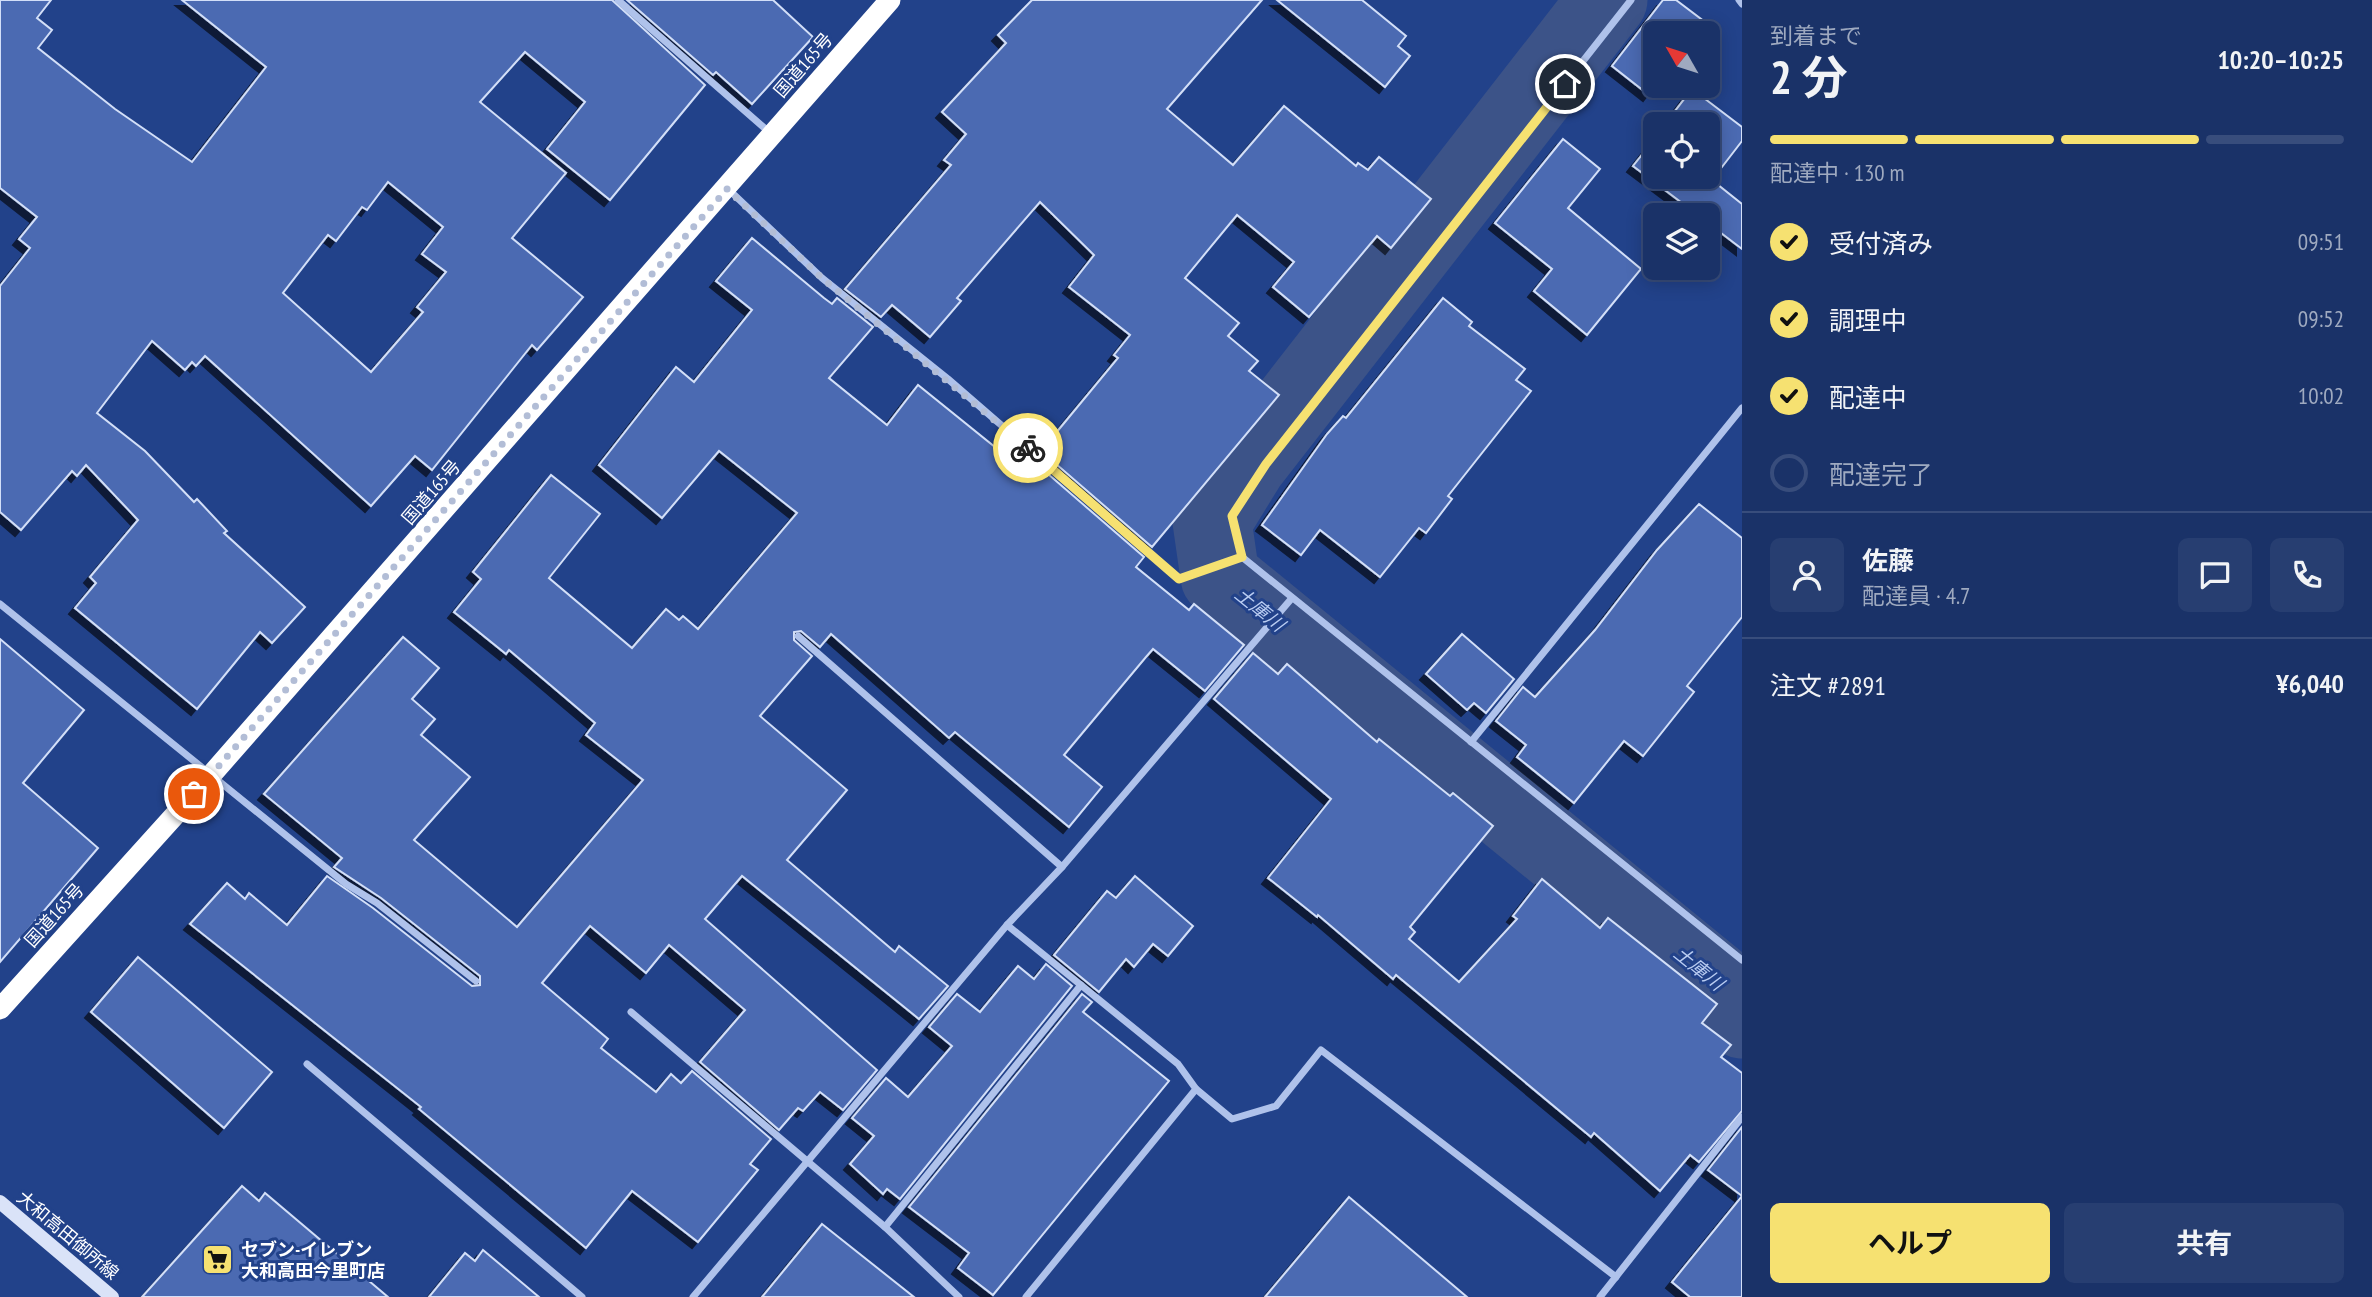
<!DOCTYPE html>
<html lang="ja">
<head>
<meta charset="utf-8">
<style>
	:root { --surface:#1a3268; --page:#273e71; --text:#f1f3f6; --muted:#9faac0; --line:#384d7c; --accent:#f6e171 }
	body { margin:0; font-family:"PT Sans Narrow","Noto Sans JP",sans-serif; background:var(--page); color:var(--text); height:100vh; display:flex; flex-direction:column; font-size:26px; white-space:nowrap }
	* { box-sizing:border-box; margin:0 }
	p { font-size:23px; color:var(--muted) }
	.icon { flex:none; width:38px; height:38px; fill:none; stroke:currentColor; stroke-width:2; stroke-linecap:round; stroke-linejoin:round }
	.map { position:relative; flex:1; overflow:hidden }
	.side { display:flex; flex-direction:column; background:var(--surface); width:630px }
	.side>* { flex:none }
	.needle { width:46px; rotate:309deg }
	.tools { position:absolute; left:1643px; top:21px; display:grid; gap:14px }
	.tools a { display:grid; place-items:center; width:77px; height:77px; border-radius:10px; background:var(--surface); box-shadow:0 4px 18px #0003,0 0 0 2px var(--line); font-size:35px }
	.pin { position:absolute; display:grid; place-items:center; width:60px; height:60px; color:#fff; margin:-30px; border:4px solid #fff; border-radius:50%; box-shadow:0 2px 7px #0007 }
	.courier { position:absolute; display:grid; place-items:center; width:70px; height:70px; margin:-35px; border:5px solid #f6e171; border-radius:50%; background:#fff; color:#222; box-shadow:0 2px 9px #0007 }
	.summary em { font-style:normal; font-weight:700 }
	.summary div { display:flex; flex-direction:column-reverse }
	.summary { display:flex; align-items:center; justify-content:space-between; height:119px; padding:0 28px }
	h1 { font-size:46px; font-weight:700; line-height:52px }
	.bar { display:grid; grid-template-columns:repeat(4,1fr); gap:10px 7px; align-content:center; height:84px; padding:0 28px }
	.bar i { height:9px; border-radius:5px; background:var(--line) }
	.bar .active { background:var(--accent) }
	.bar p { grid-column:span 4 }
	.line { display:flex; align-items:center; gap:18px; padding:0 28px; border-top:2px solid var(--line) }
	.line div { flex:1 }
	.round { display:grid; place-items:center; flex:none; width:74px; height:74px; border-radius:10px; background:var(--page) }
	ol { padding:0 28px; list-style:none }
	li { display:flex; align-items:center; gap:21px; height:77px }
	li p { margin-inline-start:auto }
	li .icon { padding:7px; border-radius:50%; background:var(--accent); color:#111; stroke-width:4 }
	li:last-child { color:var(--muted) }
	li i { width:38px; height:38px; border:4px solid var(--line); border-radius:50% }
	.primary-button { display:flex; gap:14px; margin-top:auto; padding:14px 28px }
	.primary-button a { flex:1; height:80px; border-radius:10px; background:var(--accent); color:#111; font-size:28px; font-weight:700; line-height:80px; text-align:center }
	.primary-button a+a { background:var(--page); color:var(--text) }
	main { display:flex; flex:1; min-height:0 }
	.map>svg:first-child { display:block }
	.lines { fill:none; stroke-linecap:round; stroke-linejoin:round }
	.river { stroke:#3c5388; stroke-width:79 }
	.building { fill:#4b6bb2; stroke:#d3dff8; stroke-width:2; fill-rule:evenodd; filter:url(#shadow) }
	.street { stroke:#afc2eb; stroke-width:7 }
	.secondary { stroke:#dae3f8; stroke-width:14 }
	.highway { stroke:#fff; stroke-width:21 }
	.done { stroke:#b2bdd6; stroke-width:7; stroke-dasharray:0 12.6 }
	.route { stroke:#f6e171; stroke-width:9 }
	.labels { text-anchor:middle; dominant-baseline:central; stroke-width:6; stroke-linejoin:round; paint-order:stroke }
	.street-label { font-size:18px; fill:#fff; stroke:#22428a }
	.poi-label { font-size:18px; font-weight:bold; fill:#fff; stroke:#22428a; text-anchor:start }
	.water-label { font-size:19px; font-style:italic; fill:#bacdf2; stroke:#22428a }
</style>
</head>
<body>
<main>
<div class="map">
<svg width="1742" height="1297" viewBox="0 0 1742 1297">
	<defs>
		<filter id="shadow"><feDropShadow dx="-6" dy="6" stdDeviation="0" flood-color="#0009"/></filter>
	</defs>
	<rect width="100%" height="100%" fill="#22428a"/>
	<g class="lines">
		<polyline class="river" points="1608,0 1247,464 1212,521 1220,577 1736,998 1742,1019"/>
	</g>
	<g class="building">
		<path d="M0,0h51l-14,18 15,12 -14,18 77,61 77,53 74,-95 -84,-67h430l93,85 -95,115 -63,-51 38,-47 -60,-50 -45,50 86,71 -54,65 71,59 -46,53 -5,-5 -100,125 -17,-14 -44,50 -166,-150 -9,10 -4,-4 -7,8 -33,-29 -55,72 48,38 49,51 3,-3 30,32 -3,2 81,74 -33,36 -12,-11 -63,77 -122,-101 21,-25 -6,-6 48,-57 -52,-55 -9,11 -5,-5 -51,59 -21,-18v-226l30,-38 -11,-9 18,-22 -37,-29zM388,182l55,45 -21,27 24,18 -29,35 6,5 -52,60 -88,-79 45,-58 8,6 26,-34 5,3z"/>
		<polygon points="627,0 773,0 813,37 752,104 716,72 713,75"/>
		<polygon points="1032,0 1262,0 1167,109 1233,165 1284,106 1356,166 1358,163 1368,170 1379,157 1431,199 1391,248 1377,236 1309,317 1273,287 1294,262 1237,215 1185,278 1239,323 1228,336 1258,361 1249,371 1279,395 1152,547 1041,451 1118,358 1114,355 1130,335 1069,287 1094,255 1040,202 957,298 961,301 930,337 892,305 881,317 845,289 951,165 944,160 966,134 942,112 1006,43 998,35"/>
		<polygon points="1277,0 1362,0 1406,36 1398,46 1410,56 1385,87"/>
		<polygon points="1663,0 1676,0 1705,22 1696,33 1656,33 1656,86 1649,95 1612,66"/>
		<polygon points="1692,89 1742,127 1742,141 1712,180 1742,204 1742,249 1708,223 1708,215 1698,215 1633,166 1656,137 1656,177 1708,177 1708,124 1665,124"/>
		<polygon points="1563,139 1600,169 1568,208 1641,269 1587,335 1534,291 1552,269 1495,223"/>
		<polygon points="752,238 824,298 832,304 837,298 873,327 829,378 887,425 918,385 995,447 999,442 1028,467 1033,461 1144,557 1136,567 1189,610 1194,604 1244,645 1205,691 1153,649 1146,657 1064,755 1102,787 1069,827 955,732 949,738 831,634 820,647 801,631 794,632 794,640 812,656 760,716 847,790 787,860 895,952 899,946 948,986 919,1019 742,876 705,919 877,1070 843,1110 820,1092 803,1111 798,1108 779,1130 700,1062 745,1010 669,945 646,973 590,926 542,983 608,1039 601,1048 656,1092 671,1074 681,1083 692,1071 771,1139 750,1164 758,1170 698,1242 632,1191 586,1248 419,1109 421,1107 190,924 227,883 245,899 249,893 287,925 327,876 373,908 472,986 480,985 480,976 381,898 334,867 342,858 264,794 403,637 439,668 412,699 435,719 421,735 470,777 414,840 517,927 643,780 586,735 595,723 509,650 506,654 454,612 481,579 473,572 551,475 600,514 549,578 632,648 666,609 679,620 683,616 698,629 797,513 719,451 662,518 599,465 676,367 694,382 752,310 716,281"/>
		<polygon points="1443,298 1472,322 1469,326 1525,369 1516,380 1531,391 1448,496 1452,499 1426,533 1419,528 1380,577 1320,530 1301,555 1262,525 1327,434 1343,416 1346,418"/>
		<polygon points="1699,504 1742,538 1742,617 1687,686 1694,692 1643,756 1624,741 1574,803 1517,757 1526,745 1496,721 1523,687 1535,697 1595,630 1657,550"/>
		<polygon points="1462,634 1514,679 1486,713 1474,703 1467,710 1426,674"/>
		<polygon points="0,639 84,710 23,783 98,848 0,962"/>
		<polygon points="1253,653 1278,674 1287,664 1377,742 1379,739 1450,796 1453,793 1493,826 1410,927 1415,932 1409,939 1459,982 1517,919 1513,916 1542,879 1600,928 1608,918 1717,1004 1702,1023 1731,1045 1721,1057 1742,1073 1742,1111 1699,1162 1690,1155 1660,1191 1594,1133 1591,1137 1396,975 1393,979 1318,915 1317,917 1268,878 1331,799 1214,699"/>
		<polygon points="1135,876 1193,926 1168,956 1153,944 1134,967 1126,959 1099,992 1054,955 1107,891 1116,898"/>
		<polygon points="138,957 272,1072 224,1128 91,1012"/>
		<polygon points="1046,964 1072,986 900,1199 887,1189 883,1194 850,1164 874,1136 852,1118 886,1078 908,1097 952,1046 929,1027 957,994 980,1012 1018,966 1034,979"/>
		<polygon points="1082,994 1092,1002 1083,1012 1169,1081 993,1295 958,1268 969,1253 909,1207"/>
		<polygon points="1742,1127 1742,1196 1708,1170"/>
		<polygon points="242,1186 259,1201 265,1193 388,1297 142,1297"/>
		<polygon points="1742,1196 1742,1297 1690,1297 1672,1282"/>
		<polygon points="1349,1197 1467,1297 1265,1297"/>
		<polygon points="822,1224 914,1297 762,1297"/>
		<polygon points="483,1250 539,1297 429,1297 465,1253 475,1261"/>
	</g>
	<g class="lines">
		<g class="street">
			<polyline points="618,0 769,132"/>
			<polyline points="1631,0 1266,464 1232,516 1242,557 1742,960"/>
			<polyline points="1739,0 1742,4"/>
			<polyline points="728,189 822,278 948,379 1179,579 1242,557"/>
			<polyline points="0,604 346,884 377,903 476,981"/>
			<polyline points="798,636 1062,867"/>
			<polyline points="1471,742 1742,408"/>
			<polyline points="1007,925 1178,1064 1196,1089 1026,1297"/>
			<polyline points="631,1012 885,1227 959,1297"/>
			<polyline points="307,1064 582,1297"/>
			<polyline points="1196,1089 1232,1119 1276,1106 1321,1050 1616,1277"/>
			<polyline points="885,1227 1081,985"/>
			<polyline points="693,1297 1007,925 1062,867 1292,598"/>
			<polyline points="1600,1297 1742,1117"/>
		</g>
		<polyline class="secondary" points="0,1202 112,1297"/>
		<polyline class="highway" points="0,1009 212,774 890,0"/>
	</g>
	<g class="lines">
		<polyline class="done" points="194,794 727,189 822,278 1028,448"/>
		<polyline class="route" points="1028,448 1179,579 1242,557 1232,516 1266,464 1565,84"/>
	</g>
	<defs>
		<symbol id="supermarket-square" viewBox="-11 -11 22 22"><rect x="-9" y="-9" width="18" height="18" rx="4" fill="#f6e171" stroke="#22428a"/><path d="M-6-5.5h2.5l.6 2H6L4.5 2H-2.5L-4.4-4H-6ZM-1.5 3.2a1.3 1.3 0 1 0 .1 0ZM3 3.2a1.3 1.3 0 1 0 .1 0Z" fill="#111"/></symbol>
	</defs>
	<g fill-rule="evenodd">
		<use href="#supermarket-square" x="200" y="1242" width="35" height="35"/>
	</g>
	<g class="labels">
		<g class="street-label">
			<text transform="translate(803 65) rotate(-49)">国道165号</text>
			<text transform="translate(431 492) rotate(-49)">国道165号</text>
			<text transform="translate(54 915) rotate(-48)">国道165号</text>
			<text transform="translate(68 1235) rotate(40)">大和高田御所線</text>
		</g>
		<g class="poi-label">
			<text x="241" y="1249">セブン-イレブン<tspan x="241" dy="21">大和高田今里町店</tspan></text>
		</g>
		<g class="water-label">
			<text transform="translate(1260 609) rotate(39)">土庫川</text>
			<text transform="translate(1699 968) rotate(39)">土庫川</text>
		</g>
	</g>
</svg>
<div class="tools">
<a><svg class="needle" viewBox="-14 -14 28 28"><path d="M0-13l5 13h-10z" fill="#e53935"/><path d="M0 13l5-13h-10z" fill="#9faac0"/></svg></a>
<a><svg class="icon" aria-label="locate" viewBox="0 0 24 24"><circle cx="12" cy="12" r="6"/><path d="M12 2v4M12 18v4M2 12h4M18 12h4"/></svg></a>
<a><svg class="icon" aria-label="layers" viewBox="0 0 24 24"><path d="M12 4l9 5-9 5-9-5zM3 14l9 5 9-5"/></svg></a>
</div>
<div class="pin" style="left:194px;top:794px;background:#ea580c"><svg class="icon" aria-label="bag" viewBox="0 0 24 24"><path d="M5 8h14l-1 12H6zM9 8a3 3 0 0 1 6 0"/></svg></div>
<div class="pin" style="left:1565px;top:84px;background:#1f2937"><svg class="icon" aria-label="home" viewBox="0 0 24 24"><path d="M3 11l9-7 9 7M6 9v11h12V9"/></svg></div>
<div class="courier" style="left:1028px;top:448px"><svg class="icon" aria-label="bike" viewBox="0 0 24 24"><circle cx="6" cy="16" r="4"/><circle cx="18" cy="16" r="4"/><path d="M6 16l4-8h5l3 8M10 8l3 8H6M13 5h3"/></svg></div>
</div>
<section class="side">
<div class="summary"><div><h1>2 分</h1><p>到着まで</p></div><em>10:20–10:25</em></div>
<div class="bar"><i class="active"></i><i class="active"></i><i class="active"></i><i></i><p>配達中 · 130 m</p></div>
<ol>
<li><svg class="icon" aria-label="check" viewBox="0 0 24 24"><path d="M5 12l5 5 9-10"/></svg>受付済み<p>09:51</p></li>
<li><svg class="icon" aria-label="check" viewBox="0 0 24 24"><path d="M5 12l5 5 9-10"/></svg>調理中<p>09:52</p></li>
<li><svg class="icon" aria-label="check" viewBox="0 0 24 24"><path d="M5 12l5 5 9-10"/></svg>配達中<p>10:02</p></li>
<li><i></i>配達完了</li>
</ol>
<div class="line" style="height:126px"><a class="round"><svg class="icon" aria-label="person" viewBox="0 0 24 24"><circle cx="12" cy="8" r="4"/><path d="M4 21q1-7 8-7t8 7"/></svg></a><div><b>佐藤</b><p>配達員 · 4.7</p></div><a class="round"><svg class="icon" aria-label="chat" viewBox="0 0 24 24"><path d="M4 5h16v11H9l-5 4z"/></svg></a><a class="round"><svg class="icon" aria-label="phone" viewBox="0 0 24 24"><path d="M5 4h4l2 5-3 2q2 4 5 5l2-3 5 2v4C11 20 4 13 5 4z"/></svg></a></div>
<div class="line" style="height:91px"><div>注文 #2891</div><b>¥6,040</b></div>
<div class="primary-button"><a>ヘルプ</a><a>共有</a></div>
</section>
</main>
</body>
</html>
